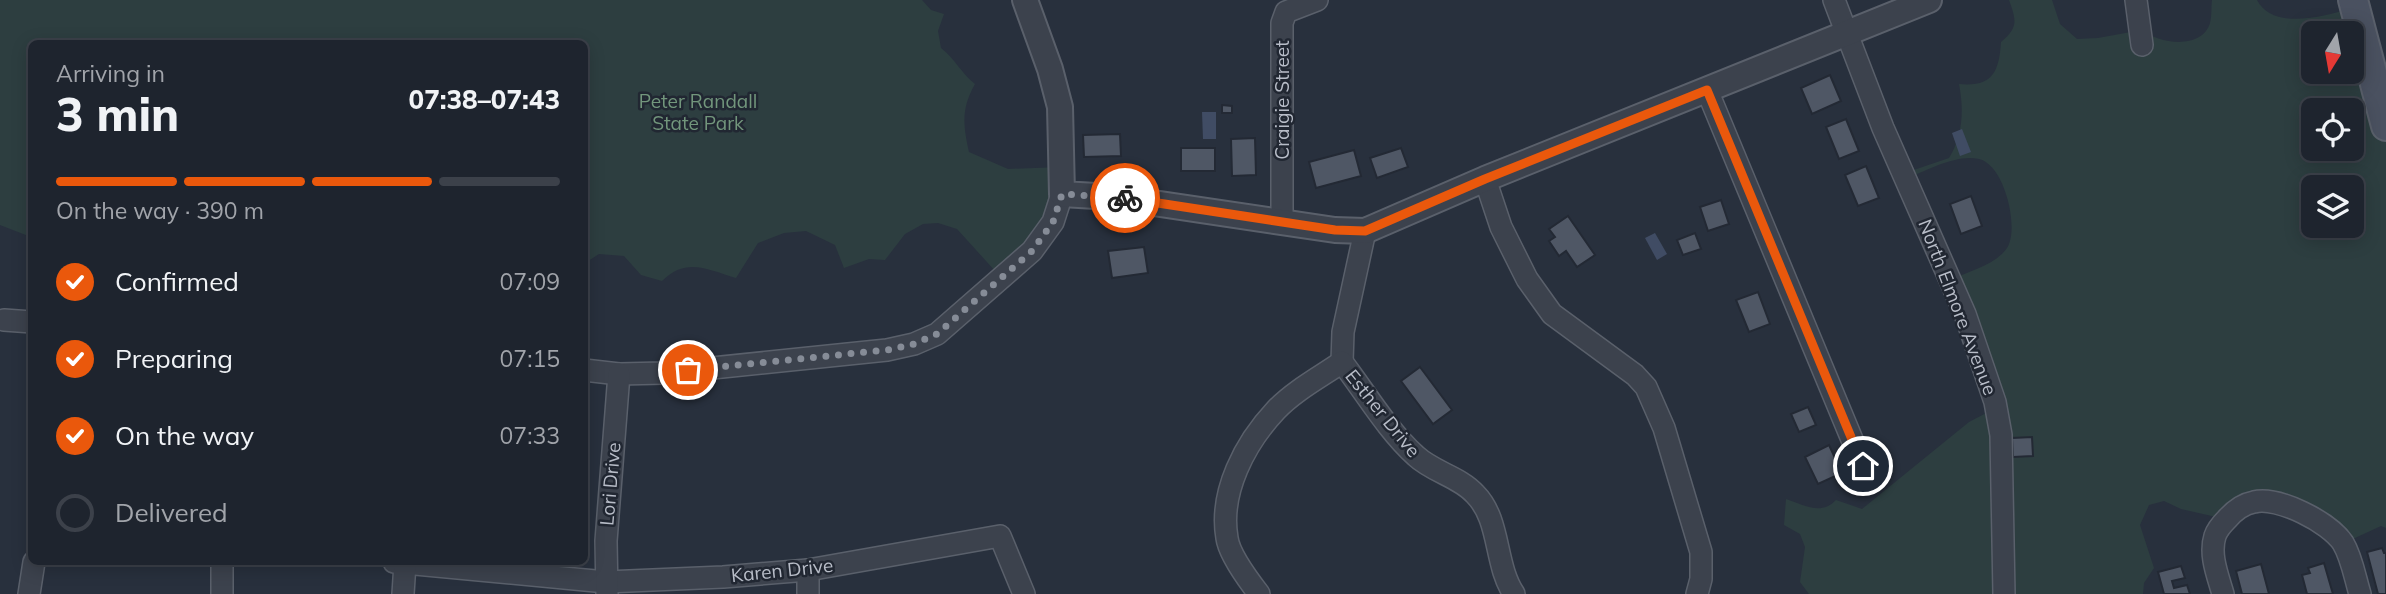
<!DOCTYPE html>
<html lang="en">
<head>
<meta charset="utf-8">
<style>
	:root { --surface:#1e242e; --page:#262c36; --text:#f1f3f6; --muted:#a1a4aa; --line:#3c414a; --accent:#ea580c }
	body { margin:0; font-family:Mulish,sans-serif; background:var(--page); color:var(--text); height:100vh; display:flex; flex-direction:column; font-size:26px; white-space:nowrap }
	* { box-sizing:border-box; margin:0 }
	p { font-size:23px; color:var(--muted) }
	.icon { flex:none; width:38px; height:38px; fill:none; stroke:currentColor; stroke-width:2; stroke-linecap:round; stroke-linejoin:round }
	.map { position:relative; flex:1; overflow:hidden }
	.sheet { position:absolute; left:28px; top:40px; width:560px; height:525px; display:flex; flex-direction:column; background:var(--surface); border-radius:10px; box-shadow:0 4px 18px #0003,0 0 0 2px var(--line) }
	.sheet>* { flex:none }
	.needle { width:46px; rotate:191deg }
	.tools { position:absolute; left:2301px; top:21px; display:grid; gap:14px }
	.tools a { display:grid; place-items:center; width:63px; height:63px; border-radius:10px; background:var(--surface); box-shadow:0 4px 18px #0003,0 0 0 2px var(--line); font-size:35px }
	.pin { position:absolute; display:grid; place-items:center; width:60px; height:60px; color:#fff; margin:-30px; border:4px solid #fff; border-radius:50%; box-shadow:0 2px 7px #0007 }
	.courier { position:absolute; display:grid; place-items:center; width:70px; height:70px; margin:-35px; border:5px solid #ea580c; border-radius:50%; background:#fff; color:#222; box-shadow:0 2px 9px #0007 }
	.headline em { font-style:normal; font-weight:800 }
	.headline div { display:flex; flex-direction:column-reverse }
	.headline { display:flex; align-items:center; justify-content:space-between; height:119px; padding:0 28px }
	h1 { font-size:46px; font-weight:800; line-height:52px }
	.bar { display:grid; grid-template-columns:repeat(4,1fr); gap:10px 7px; align-content:center; height:84px; padding:0 28px }
	.bar i { height:9px; border-radius:5px; background:var(--line) }
	.bar .selected { background:var(--accent) }
	.bar p { grid-column:span 4 }
	ol { padding:0 28px; list-style:none }
	li { display:flex; align-items:center; gap:21px; height:77px }
	li p { margin-inline-start:auto }
	li .icon { padding:7px; border-radius:50%; background:var(--accent); color:#fff; stroke-width:4 }
	li:last-child { color:var(--muted) }
	li i { width:38px; height:38px; border:4px solid var(--line); border-radius:50% }
	.map>svg:first-child { display:block }
	.green { fill:#2d3e40; fill-rule:evenodd }
	.water { fill:#404c64 }
	.building { fill:#4f5765; stroke:#232934; stroke-width:2 }
	.lines { fill:none; stroke-linecap:round; stroke-linejoin:round }
	.minor-casing { stroke:#5a606b; stroke-width:24 }
	.tertiary-casing { stroke:#5a606b; stroke-width:28 }
	.secondary-casing { stroke:#5a606b; stroke-width:32 }
	.minor { stroke:#3c424d; stroke-width:21 }
	.tertiary { stroke:#3c424d; stroke-width:24 }
	.secondary { stroke:#4a5160; stroke-width:28 }
	.done { stroke:#868c97; stroke-width:7; stroke-dasharray:0 12.6 }
	.route { stroke:#ea580c; stroke-width:9 }
	.labels { text-anchor:middle; dominant-baseline:central; stroke-width:5; stroke-linejoin:round; paint-order:stroke }
	.street-label { font-size:19px; fill:#b8bdc8; stroke:#212732 }
	.park-label { font-size:19px; fill:#72967c; stroke:#212732 }
</style>
</head>
<body>
<div class="map">
<svg width="2386" height="594" viewBox="0 0 2386 594">
	<rect width="100%" height="100%" fill="#28303d"/>
	<g class="green">
		<path d="M0,0h922l9,10 13,4 -6,17 3,17c14,11 21,26 34,36 -14,25 -12,41 -6,68l39,17 53,-2 -7,48 -58,57 -39,-43 -19,-6 -15,1 -18,10 -20,26 -16,-1 -25,9 -9,-23 -29,-14 -22,2 -26,10 -22,35c-29,-9 -50,-21 -74,3l-21,-6 -17,-19 -25,-2 -14,9 -1,-219h-552l-1,193 -31,-12z"/>
		<path d="M2009,0h43l8,24 17,15 21,-1 44,-8c17,14 60,20 68,-7 2,-7 1,-16 2,-23h45c16,31 67,16 93,9l36,121v398l-5,-2 -39,18 -75,-40 -42,15 -44,-10 -17,-8 -15,4 -9,20 14,43 -10,15 -1,11h-334l-9,-12 5,-35 -5,-13 -16,-9 2,-26c18,6 35,17 50,1l26,9 107,-87 27,-14 -44,-129c18,-8 43,-14 55,-31 13,-20 -3,-84 -28,-89 -23,-5 -50,11 -72,19l-2,-5 44,-15c14,-23 15,-48 10,-74 33,3 40,-11 42,-42 18,-15 15,-22 8,-42zM2314,33h38v39h-38zM2314,110h38v39h-38zM2314,187h38v39h-38z"/>
	</g>
	<g class="water">
		<polygon points="1202,112 1216,112 1216,139 1203,139"/>
		<polygon points="1962,129 1971,152 1960,156 1952,133"/>
		<polygon points="1655,233 1667,254 1657,260 1645,238"/>
	</g>
	<g class="building">
		<polygon points="1830,75 1841,101 1812,114 1801,88"/>
		<polygon points="1222,105 1232,106 1232,113 1222,113"/>
		<polygon points="1846,119 1859,151 1839,159 1826,127"/>
		<polygon points="1120,134 1121,156 1084,157 1083,135"/>
		<polygon points="1255,138 1256,175 1232,176 1231,139"/>
		<rect x="1181" y="148" width="34" height="23"/>
		<polygon points="1401,148 1408,167 1377,178 1370,158"/>
		<polygon points="1354,150 1361,176 1316,188 1309,162"/>
		<polygon points="1866,166 1879,198 1858,206 1845,175"/>
		<polygon points="1971,196 1982,226 1961,234 1950,204"/>
		<polygon points="1721,200 1729,224 1708,231 1700,207"/>
		<polygon points="1568,216 1595,255 1577,267 1566,251 1559,256 1549,241 1555,237 1549,229"/>
		<polygon points="1695,233 1701,249 1683,255 1677,240"/>
		<polygon points="1144,247 1148,273 1112,278 1108,251"/>
		<polygon points="1758,292 1770,324 1749,332 1736,300"/>
		<polygon points="1420,367 1452,410 1433,424 1401,381"/>
		<polygon points="1808,407 1816,425 1799,432 1791,414"/>
		<polygon points="2032,437 2033,456 2013,457 2012,438"/>
		<polygon points="1829,445 1842,473 1818,484 1805,457"/>
		<polygon points="2382,548 2384,553 2386,553 2386,594 2378,594 2367,552"/>
		<polygon points="2324,563 2333,594 2307,594 2302,575 2310,573 2308,568"/>
		<polygon points="2261,564 2269,594 2242,594 2236,571"/>
		<polygon points="2181,566 2185,578 2172,581 2174,588 2187,585 2190,594 2164,594 2158,572"/>
	</g>
	<g class="lines">
		<defs>
			<g id="minor">
				<polyline points="1834,0 1883,128 1965,314 1995,402 2001,435 2004,594"/>
				<polyline points="2136,0 2142,45"/>
				<polyline points="1707,90 1863,466"/>
				<polyline points="1485,179 1501,227 1527,279 1552,314 1635,375 1646,387 1664,428 1701,552 1701,579 1697,594"/>
				<polyline points="1282,222 1282,23 1286,12 1317,0"/>
				<polyline points="4,320 32,322"/>
				<path d="M1342,362c23,30 46,69 74,94 17,16 44,21 59,38 26,26 19,70 39,100"/>
				<polyline points="1342,362 1343,332 1365,231"/>
				<polyline points="584,370 619,374 664,373 887,350 914,344 937,334 1032,251 1053,222 1062,194"/>
				<polyline points="222,562 222,594"/>
				<polyline points="394,562 606,582 723,577 808,570 1000,536 1024,594"/>
				<polyline points="808,570 808,594"/>
				<polyline points="29,594 34,562"/>
				<polyline points="403,594 405,563"/>
				<polyline points="607,594 606,541 619,374"/>
				<path d="M1259,594c-10,-13 -30,-40 -32,-56 -8,-46 18,-95 49,-128 18,-19 44,-33 66,-48"/>
				<path d="M2223,594c-5,-18 -14,-39 -8,-58 2,-6 7,-12 12,-17 7,-8 16,-15 27,-17 24,-6 75,20 89,41 9,15 12,35 17,51"/>
			</g>
			<polyline id="tertiary" points="1025,0 1050,69 1060,107 1062,194 1113,197 1335,230 1365,231 1485,179 1929,0"/>
			<polyline id="secondary" points="2353,0 2386,126"/>
		</defs>
		<use href="#minor" class="minor-casing"/>
		<use href="#tertiary" class="tertiary-casing"/>
		<use href="#secondary" class="secondary-casing"/>
		<use href="#minor" class="minor"/>
		<use href="#tertiary" class="tertiary"/>
		<use href="#secondary" class="secondary"/>
	</g>
	<g class="lines">
		<polyline class="done" points="688,370 887,350 914,344 937,334 1032,251 1053,222 1062,194 1125,198"/>
		<polyline class="route" points="1125,198 1335,230 1365,231 1485,179 1707,90 1863,466"/>
	</g>
	<g class="labels">
		<g class="street-label">
			<text transform="translate(1282 100) rotate(-90)">Craigie Street</text>
			<text transform="translate(1958 307) rotate(69)">North Elmore Avenue</text>
			<text transform="translate(1383 413) rotate(51)">Esther Drive</text>
			<text transform="translate(610 484) rotate(-85)">Lori Drive</text>
			<text transform="translate(782 570) rotate(-6)">Karen Drive</text>
		</g>
		<g class="park-label">
			<text x="698" y="101">Peter Randall<tspan x="698" dy="22">State Park</tspan></text>
		</g>
	</g>
</svg>
<div class="tools">
<a><svg class="needle" viewBox="-14 -14 28 28"><path d="M0-13l5 13h-10z" fill="#e53935"/><path d="M0 13l5-13h-10z" fill="#a1a4aa"/></svg></a>
<a><svg class="icon" aria-label="locate" viewBox="0 0 24 24"><circle cx="12" cy="12" r="6"/><path d="M12 2v4M12 18v4M2 12h4M18 12h4"/></svg></a>
<a><svg class="icon" aria-label="layers" viewBox="0 0 24 24"><path d="M12 4l9 5-9 5-9-5zM3 14l9 5 9-5"/></svg></a>
</div>
<div class="pin" style="left:688px;top:370px;background:#ea580c"><svg class="icon" aria-label="bag" viewBox="0 0 24 24"><path d="M5 8h14l-1 12H6zM9 8a3 3 0 0 1 6 0"/></svg></div>
<div class="pin" style="left:1863px;top:466px;background:#1f2937"><svg class="icon" aria-label="home" viewBox="0 0 24 24"><path d="M3 11l9-7 9 7M6 9v11h12V9"/></svg></div>
<div class="courier" style="left:1125px;top:198px"><svg class="icon" aria-label="bike" viewBox="0 0 24 24"><circle cx="6" cy="16" r="4"/><circle cx="18" cy="16" r="4"/><path d="M6 16l4-8h5l3 8M10 8l3 8H6M13 5h3"/></svg></div>
<section class="sheet">
<div class="headline"><div><h1>3 min</h1><p>Arriving in</p></div><em>07:38–07:43</em></div>
<div class="bar"><i class="selected"></i><i class="selected"></i><i class="selected"></i><i></i><p>On the way · 390 m</p></div>
<ol>
<li><svg class="icon" aria-label="check" viewBox="0 0 24 24"><path d="M5 12l5 5 9-10"/></svg>Confirmed<p>07:09</p></li>
<li><svg class="icon" aria-label="check" viewBox="0 0 24 24"><path d="M5 12l5 5 9-10"/></svg>Preparing<p>07:15</p></li>
<li><svg class="icon" aria-label="check" viewBox="0 0 24 24"><path d="M5 12l5 5 9-10"/></svg>On the way<p>07:33</p></li>
<li><i></i>Delivered</li>
</ol>
</section>
</div>
</body>
</html>
